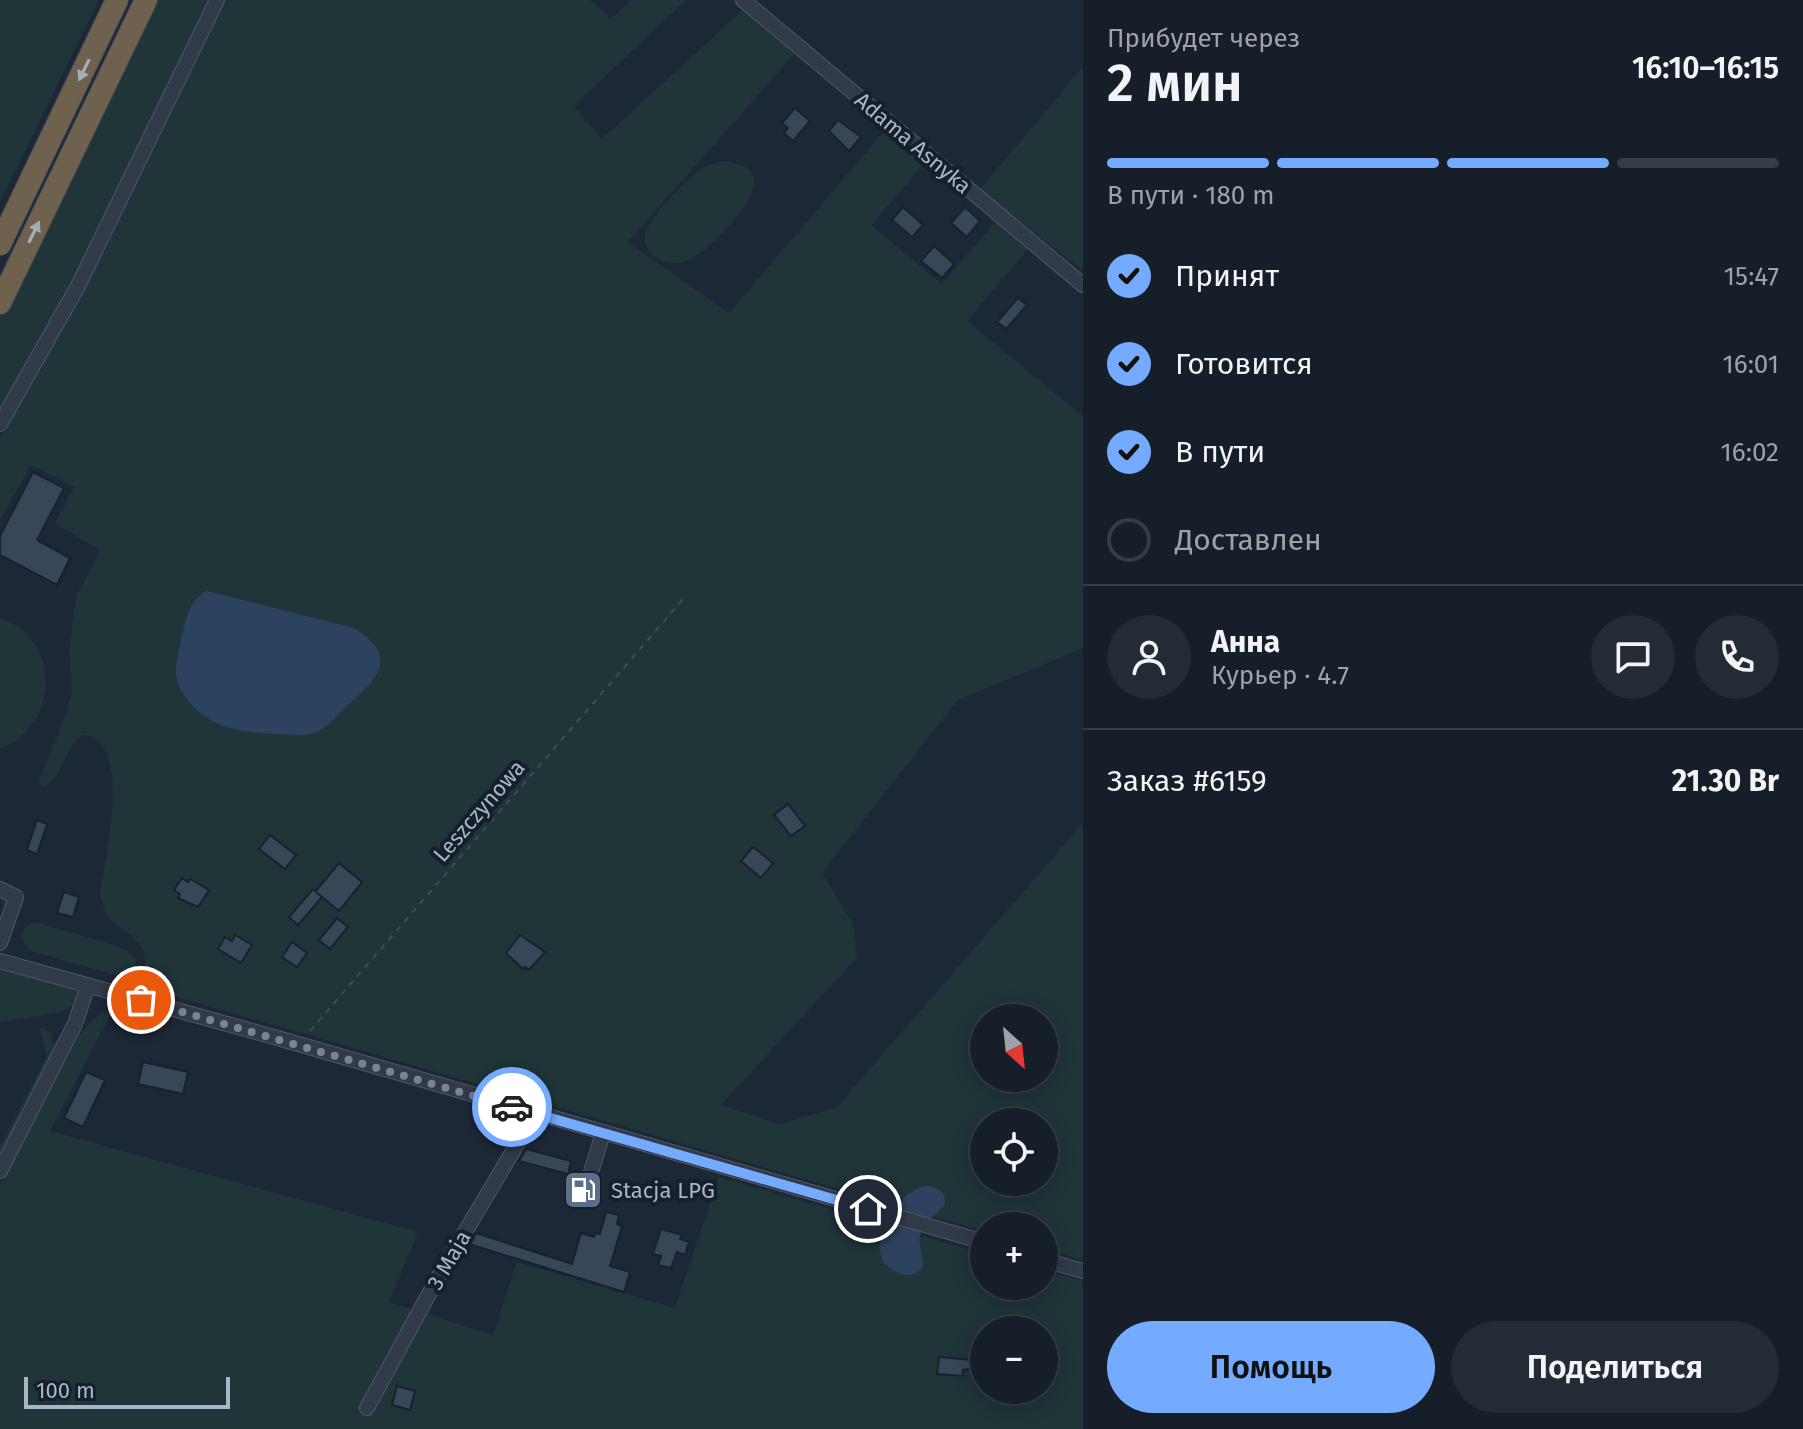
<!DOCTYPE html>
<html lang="ru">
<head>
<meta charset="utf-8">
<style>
	:root { --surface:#161e29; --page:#232b35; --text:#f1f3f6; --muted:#9ea2a8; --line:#353c46; --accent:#75abff }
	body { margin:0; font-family:"Fira Sans",sans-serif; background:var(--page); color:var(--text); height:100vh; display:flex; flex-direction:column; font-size:30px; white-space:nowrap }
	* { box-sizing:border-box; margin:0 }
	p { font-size:26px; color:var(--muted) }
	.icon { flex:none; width:44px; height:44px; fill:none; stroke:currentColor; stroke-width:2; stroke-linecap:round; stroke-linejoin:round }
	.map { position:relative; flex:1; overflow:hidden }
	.details { display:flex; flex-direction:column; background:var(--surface); width:720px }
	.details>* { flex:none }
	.needle { width:52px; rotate:153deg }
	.tools { position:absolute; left:970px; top:1004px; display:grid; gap:16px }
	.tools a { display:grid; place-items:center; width:88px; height:88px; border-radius:50%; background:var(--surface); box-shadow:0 4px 20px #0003,0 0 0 2px var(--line); font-size:40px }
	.scale { position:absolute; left:24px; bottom:20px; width:206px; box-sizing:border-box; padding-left:8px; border:4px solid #aab5c5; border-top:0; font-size:22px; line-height:28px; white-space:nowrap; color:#aab5c5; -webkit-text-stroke:6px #161f2c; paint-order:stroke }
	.pin { position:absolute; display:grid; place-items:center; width:68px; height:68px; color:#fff; margin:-34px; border:4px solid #fff; border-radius:50%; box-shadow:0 2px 8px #0007 }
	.courier { position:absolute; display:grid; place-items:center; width:80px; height:80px; margin:-40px; border:6px solid #75abff; border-radius:50%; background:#fff; color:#222; box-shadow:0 2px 10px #0007 }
	.headline em { font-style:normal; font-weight:600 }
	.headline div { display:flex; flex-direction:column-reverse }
	.headline { display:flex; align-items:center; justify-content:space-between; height:136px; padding:0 24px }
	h1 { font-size:52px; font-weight:600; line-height:60px }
	.bar { display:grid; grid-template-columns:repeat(4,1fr); gap:12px 8px; align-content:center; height:96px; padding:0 24px }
	.bar i { height:10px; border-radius:6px; background:var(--line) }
	.bar .active { background:var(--accent) }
	.bar p { grid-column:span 4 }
	.line { display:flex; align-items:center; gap:20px; padding:0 24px; border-top:2px solid var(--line) }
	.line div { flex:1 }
	.round { display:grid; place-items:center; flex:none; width:84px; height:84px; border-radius:42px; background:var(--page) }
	ol { padding:0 24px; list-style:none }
	li { display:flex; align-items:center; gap:24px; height:88px }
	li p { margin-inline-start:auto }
	li .icon { padding:8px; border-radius:50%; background:var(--accent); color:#111; stroke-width:4 }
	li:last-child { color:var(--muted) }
	li i { width:44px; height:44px; border:4px solid var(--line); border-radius:50% }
	.action { display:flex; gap:16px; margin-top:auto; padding:16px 24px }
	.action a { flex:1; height:92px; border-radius:48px; background:var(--accent); color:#111; font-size:32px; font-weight:600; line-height:92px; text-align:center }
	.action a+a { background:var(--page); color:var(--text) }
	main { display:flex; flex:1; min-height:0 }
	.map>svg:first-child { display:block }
	.green { fill:#1f3538; fill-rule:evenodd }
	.water { fill:#2d425e }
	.building { fill:#394658; stroke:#18212e; stroke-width:2 }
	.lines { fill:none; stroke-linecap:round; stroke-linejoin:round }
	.minor-casing { stroke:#4e5866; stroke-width:16 }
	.highway-casing { stroke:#3b4552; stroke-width:24 }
	.path { stroke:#395153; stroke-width:2; stroke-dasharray:6 6; stroke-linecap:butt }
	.minor { stroke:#313a48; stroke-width:14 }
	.highway { stroke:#6e614d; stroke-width:22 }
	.oneway { fill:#a4adb9 }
	.done { stroke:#798493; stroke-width:8; stroke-dasharray:0 14.4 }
	.route { stroke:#75abff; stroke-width:10 }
	.labels { text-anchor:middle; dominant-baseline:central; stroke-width:8; stroke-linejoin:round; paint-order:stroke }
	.street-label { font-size:22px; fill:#aab5c5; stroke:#161f2c }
	.poi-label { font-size:22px; fill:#aab5c5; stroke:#161f2c; text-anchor:start }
</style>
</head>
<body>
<main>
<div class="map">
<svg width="1083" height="1429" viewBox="0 0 1083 1429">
	<rect width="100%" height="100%" fill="#1d2837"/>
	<g class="green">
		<polygon points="0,0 99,0 0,202"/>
		<polygon points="156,0 210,0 73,281 0,411 0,316"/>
		<path d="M226,0h364l21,19 20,-19h55l-112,106 28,33 142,-130 52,43 -168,190 101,71 157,-184 40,33 -55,63 71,59 54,-63 34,26 -63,74 116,95v232l-125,52 -136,173 31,51 4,33 -136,148 58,19 57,-16 247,-285v437l-39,-11v-23h-60v5l-814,-236c-38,-14 -16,-27 -30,-49 -16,-23 -36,-18 -40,-54 5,-33 34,-153 -17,-157 -19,12 -20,44 -40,52l-5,-5 25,-59 9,-32 -3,-39 7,-55 24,-47 -45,-26 19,-37 -43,-22 -31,56v-83l103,-185zM984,1018h60v60h-60zM984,1122h60v60h-60z"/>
		<polygon points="1083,67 1083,271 980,189"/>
		<path d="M723,161c54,5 26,44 3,68 -12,12 -26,28 -43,33 -10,2 -22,1 -30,-6 -6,-5 -9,-13 -8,-21 3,-16 41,-57 55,-65 7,-5 15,-7 23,-9z"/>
		<path d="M0,618c63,21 59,108 0,131z"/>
		<path d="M35,922l86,25 12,8 3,6 -4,11 -13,4 -85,-24c-14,-8 -18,-25 1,-30z"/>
		<polygon points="0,968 75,990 75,1004 63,1012 0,1022"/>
		<path d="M114,1008l-64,123 368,101 -29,70 104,33 24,-73 158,46 44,-131 265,77v32h60v-15l39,10v148h-1083v-245l80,-150 19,-20zM984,1330h60v60h-60z"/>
		<polygon points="40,1028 52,1034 54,1052 0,1158 0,1146 47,1056"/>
	</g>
	<g class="water">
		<path d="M207,591l147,37c42,26 28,48 -3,74 -13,11 -21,26 -38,31 -11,4 -25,1 -37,1 -32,-2 -61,-4 -84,-29 -17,-19 -19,-31 -13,-56 6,-21 6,-48 28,-58z"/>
		<path d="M928,1186c11,2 18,6 17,18 -8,11 -22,17 -25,32 -2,11 5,21 2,33 -13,12 -27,4 -38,-6l-5,-14 2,-8 24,-45 15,-9z"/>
	</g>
	<g class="building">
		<polygon points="795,108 810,121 793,141 784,133 788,128 782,123"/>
		<polygon points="838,120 861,137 849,151 829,131"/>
		<polygon points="903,207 923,225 912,237 892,220"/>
		<polygon points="965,207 980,221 967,237 951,223"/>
		<polygon points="934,246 954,264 942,278 921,261"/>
		<polygon points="1018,298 1027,305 1006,329 997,322"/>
		<polygon points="33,472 64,488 37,540 70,558 57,585 0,555 0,536"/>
		<polygon points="788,804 805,826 791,836 774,815"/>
		<polygon points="37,820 47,824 37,854 27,850"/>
		<polygon points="270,835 296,855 285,869 259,849"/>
		<polygon points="753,847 773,863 761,878 741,861"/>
		<polygon points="339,863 362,882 339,911 316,892 322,897 298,925 289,917 313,889 316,891"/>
		<polygon points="182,878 188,882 190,879 209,890 198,907 178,898 180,894 174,890"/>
		<polygon points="64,892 79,897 73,917 57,913"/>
		<polygon points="337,918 348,927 330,949 319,940"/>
		<polygon points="235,935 252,945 241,963 218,949 225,937 232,941"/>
		<polygon points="520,935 545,952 529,970 525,967 523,969 506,953"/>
		<polygon points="292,942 307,953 297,967 282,957"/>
		<polygon points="143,1062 188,1072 183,1094 138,1084"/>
		<polygon points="86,1072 105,1080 83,1127 64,1118"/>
		<polygon points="526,1149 571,1161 568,1174 519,1161"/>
		<polygon points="606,1212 619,1215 617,1224 622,1226 610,1266 630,1272 624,1292 469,1244 476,1233 572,1264 581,1233 594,1237 595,1233 600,1234"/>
		<polygon points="661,1229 682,1235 680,1239 689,1242 685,1255 677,1252 671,1268 658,1265 661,1256 653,1254"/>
		<polygon points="939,1357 984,1361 984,1366 963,1370 963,1376 937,1374"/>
		<polygon points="397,1386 415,1391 410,1410 392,1405"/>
	</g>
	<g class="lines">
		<defs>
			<g id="minor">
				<polyline points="743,0 1083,285"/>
				<polyline points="0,424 78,286 217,0"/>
				<polyline points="0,889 16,897 0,943"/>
				<polyline points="0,961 274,1037 984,1242"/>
				<polyline points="0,1171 75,1024 88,985"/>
				<polyline points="588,1182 603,1133"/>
				<polyline points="1044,1260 1083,1271"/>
				<polyline points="367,1408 436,1281 535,1114"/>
			</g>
			<g id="highway">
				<polyline points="0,244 117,0"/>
				<polyline points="0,303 146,0"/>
			</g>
		</defs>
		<use href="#minor" class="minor-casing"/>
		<use href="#highway" class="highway-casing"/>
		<polyline class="path" points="310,1031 684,598"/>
		<use href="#minor" class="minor"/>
		<use href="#highway" class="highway"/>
	</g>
	<defs><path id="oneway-solid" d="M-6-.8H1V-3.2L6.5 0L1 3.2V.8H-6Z" transform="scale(2)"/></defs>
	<g class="oneway">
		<use href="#oneway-solid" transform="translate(84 70) rotate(116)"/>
		<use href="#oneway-solid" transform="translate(34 232) rotate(-64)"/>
	</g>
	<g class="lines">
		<polyline class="done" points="141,1000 512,1107"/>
		<polyline class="route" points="512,1107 868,1209"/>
	</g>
	<defs>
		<symbol id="fuel-square" viewBox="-11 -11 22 22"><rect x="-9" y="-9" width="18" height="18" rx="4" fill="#5c6f8a" stroke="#161f2c"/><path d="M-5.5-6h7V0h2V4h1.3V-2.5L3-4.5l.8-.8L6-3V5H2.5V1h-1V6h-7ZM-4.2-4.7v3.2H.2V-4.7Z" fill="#fff"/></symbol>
	</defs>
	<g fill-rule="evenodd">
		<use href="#fuel-square" x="561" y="1168" width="44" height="44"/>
	</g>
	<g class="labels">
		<g class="street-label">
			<text transform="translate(913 143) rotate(40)">Adama Asnyka</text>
			<text transform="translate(479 811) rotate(-49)">Leszczynowa</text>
			<text transform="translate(449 1260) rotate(-60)">3 Maja</text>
		</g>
		<g class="poi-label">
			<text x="611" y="1190">Stacja LPG</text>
		</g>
	</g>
</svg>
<div class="tools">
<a><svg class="needle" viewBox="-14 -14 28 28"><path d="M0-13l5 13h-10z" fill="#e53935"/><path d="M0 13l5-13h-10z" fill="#9ea2a8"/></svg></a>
<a><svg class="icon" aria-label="locate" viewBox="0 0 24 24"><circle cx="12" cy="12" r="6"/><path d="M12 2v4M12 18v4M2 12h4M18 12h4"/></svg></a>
<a>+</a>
<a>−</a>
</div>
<div class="scale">100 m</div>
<div class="pin" style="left:141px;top:1000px;background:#ea580c"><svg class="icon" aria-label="bag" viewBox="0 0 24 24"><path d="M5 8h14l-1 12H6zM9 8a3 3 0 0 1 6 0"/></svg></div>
<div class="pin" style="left:868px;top:1209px;background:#1f2937"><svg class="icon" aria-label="home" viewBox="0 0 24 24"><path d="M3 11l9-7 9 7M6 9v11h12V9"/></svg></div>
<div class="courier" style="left:512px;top:1107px"><svg class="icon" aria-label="car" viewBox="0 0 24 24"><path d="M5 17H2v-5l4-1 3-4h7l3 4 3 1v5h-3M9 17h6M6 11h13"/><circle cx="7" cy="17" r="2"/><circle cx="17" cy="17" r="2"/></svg></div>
</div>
<section class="details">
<div class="headline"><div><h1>2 мин</h1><p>Прибудет через</p></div><em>16:10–16:15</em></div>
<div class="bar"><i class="active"></i><i class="active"></i><i class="active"></i><i></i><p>В пути · 180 m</p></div>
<ol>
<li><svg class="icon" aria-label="check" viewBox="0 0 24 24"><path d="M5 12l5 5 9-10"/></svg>Принят<p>15:47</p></li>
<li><svg class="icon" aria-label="check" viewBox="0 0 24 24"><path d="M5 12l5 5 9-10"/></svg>Готовится<p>16:01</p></li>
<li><svg class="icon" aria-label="check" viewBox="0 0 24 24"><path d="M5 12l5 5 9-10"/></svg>В пути<p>16:02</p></li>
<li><i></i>Доставлен</li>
</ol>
<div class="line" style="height:144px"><a class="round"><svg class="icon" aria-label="person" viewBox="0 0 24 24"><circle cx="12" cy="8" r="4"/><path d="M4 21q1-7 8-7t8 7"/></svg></a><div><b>Анна</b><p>Курьер · 4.7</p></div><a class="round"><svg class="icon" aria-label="chat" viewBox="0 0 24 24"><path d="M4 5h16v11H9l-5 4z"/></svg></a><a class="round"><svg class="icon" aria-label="phone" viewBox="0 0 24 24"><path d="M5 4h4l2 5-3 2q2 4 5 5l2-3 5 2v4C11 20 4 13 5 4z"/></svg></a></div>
<div class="line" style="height:104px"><div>Заказ #6159</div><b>21.30 Br</b></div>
<div class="action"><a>Помощь</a><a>Поделиться</a></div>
</section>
</main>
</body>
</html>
